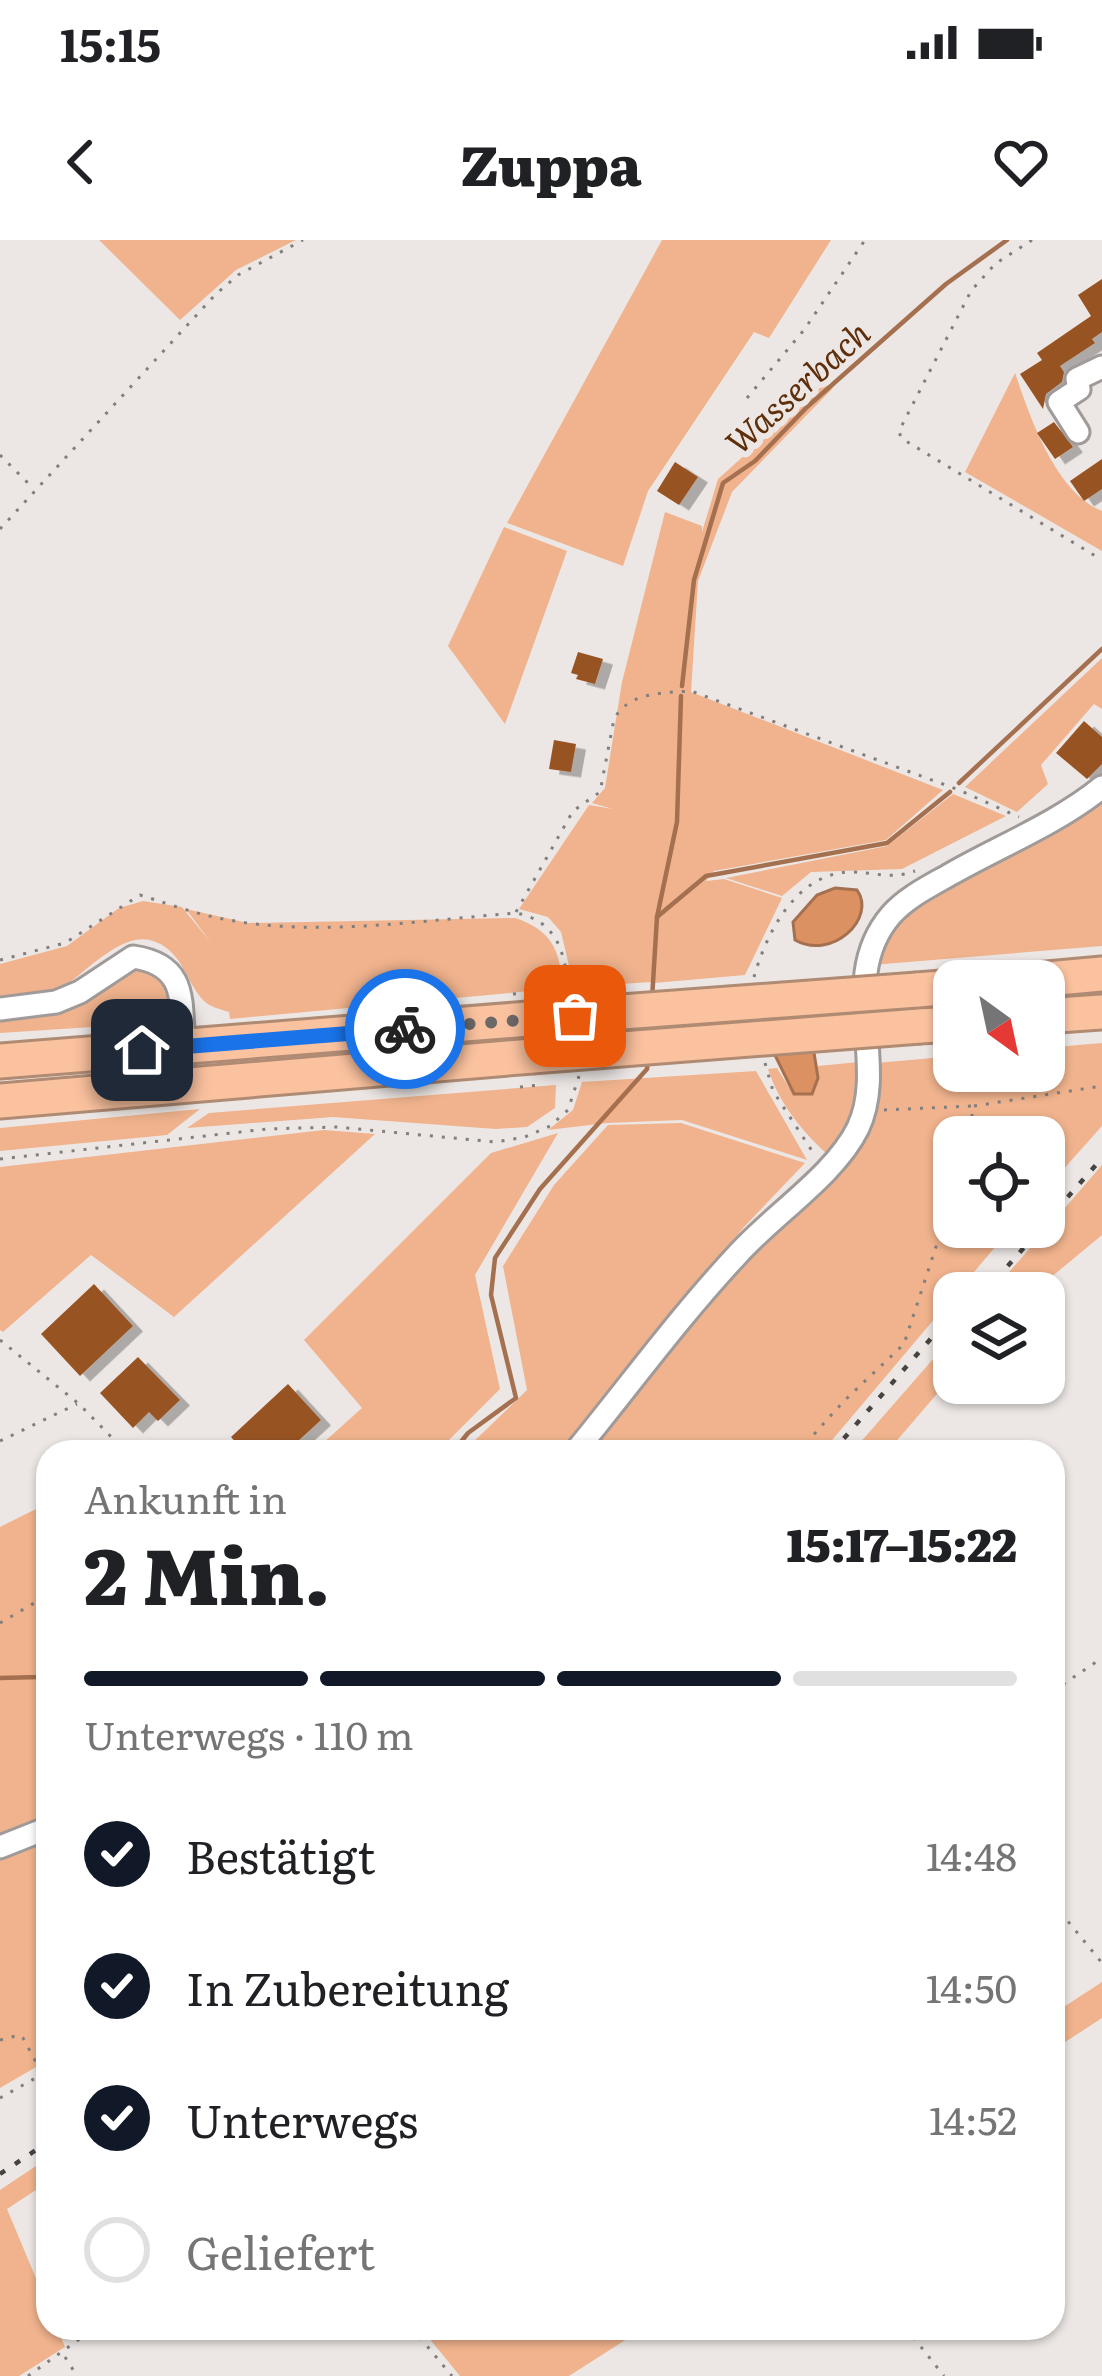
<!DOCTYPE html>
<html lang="de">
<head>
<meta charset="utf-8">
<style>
	:root { --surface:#fff; --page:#f6f6f6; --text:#202124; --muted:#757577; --line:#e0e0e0; --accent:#111827 }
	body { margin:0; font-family:Literata,serif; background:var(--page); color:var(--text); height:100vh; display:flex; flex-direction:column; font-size:45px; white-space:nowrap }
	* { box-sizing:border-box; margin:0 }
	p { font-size:39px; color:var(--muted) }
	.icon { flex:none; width:66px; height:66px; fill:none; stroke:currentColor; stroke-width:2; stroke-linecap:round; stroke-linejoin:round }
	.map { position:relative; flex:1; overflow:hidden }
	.details { position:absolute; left:36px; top:1200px; width:1029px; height:900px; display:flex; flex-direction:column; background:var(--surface); border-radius:36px; box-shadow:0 3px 9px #0004 }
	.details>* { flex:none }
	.needle { width:78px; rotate:147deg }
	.controls { position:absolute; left:933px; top:720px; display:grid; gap:24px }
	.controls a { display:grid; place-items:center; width:132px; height:132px; border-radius:24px; background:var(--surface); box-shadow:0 3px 9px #0004; font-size:60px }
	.pin { position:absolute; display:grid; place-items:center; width:102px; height:102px; color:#fff; margin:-51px; border-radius:24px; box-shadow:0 6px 18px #0006 }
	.courier { position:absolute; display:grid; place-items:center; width:120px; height:120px; margin:-60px; border:9px solid #1a73e8; border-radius:50%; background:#fff; color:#222; box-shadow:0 3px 15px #0007 }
	.head em { font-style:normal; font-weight:800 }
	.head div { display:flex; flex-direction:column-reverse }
	.head { display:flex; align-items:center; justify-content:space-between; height:204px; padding:0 48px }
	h1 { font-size:78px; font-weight:800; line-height:90px }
	.bar { display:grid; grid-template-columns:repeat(4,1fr); gap:18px 12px; align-content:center; height:144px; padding:0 48px }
	.bar i { height:15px; border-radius:9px; background:var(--line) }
	.bar .on { background:var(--accent) }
	.bar p { grid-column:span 4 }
	ol { padding:0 48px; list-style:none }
	li { display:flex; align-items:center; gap:36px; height:132px }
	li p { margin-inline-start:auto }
	li .icon { padding:12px; border-radius:50%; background:var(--accent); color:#fff; stroke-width:4 }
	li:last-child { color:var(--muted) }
	li i { width:66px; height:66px; border:6px solid var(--line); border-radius:50% }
	.status { display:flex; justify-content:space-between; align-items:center; height:84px; padding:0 60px; background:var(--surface); direction:ltr }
	.status svg { height:33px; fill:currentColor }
	header { display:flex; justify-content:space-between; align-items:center; height:156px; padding:0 48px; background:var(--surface); font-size:54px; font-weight:800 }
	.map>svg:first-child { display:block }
	.green { fill:#f0b38d }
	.water { fill:#dc9162; stroke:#a5704f; stroke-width:3 }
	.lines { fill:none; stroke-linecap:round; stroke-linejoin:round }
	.stream { stroke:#a5704f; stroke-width:4.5 }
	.building { fill:#985323; filter:url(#shadow) }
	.minor-casing { stroke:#a09b99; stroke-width:27 }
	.highway-casing { stroke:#b08b74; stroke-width:39 }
	.path { stroke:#817f7d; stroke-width:3; stroke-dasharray:3 9; stroke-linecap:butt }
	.minor { stroke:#fff; stroke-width:21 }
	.highway { stroke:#fbc29f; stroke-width:33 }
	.rail { stroke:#464443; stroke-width:4.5; stroke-dasharray:6 12; stroke-linecap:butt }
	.highway-bridge-casing { stroke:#b08b74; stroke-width:39; stroke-linecap:butt }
	.highway-bridge { stroke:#fbc29f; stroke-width:33 }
	.done { stroke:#6b6867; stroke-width:12; stroke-dasharray:0 21.6 }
	.route { stroke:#1a73e8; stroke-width:15 }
	.labels { text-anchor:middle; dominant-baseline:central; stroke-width:12; stroke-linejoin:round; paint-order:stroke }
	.water-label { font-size:33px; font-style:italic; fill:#5f2f0b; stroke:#ece7e4 }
</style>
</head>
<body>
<div class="status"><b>15:15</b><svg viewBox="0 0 49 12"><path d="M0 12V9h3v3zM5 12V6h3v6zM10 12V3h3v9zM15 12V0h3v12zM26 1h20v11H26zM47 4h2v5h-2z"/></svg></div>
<header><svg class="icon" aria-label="back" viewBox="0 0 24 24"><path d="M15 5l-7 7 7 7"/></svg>Zuppa<svg class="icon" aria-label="heart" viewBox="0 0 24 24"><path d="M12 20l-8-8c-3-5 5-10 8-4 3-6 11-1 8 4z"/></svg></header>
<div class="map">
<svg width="1102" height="2136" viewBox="0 0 1102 2136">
	<defs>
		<filter id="shadow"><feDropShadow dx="10" dy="5.5" stdDeviation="0" flood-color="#0004"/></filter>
	</defs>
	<rect width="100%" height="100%" fill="#ece7e4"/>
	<g class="green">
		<polygon points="99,0 296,0 236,30 180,80"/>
		<polygon points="662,0 831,0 769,98 754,92 648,251 623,326 507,283"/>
		<path d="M1015,133c16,46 40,118 87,138v40l-137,-79z"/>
		<polygon points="825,143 833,148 732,252 698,341 691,452 943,550 886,600 714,631 706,641 724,639 782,658 745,735 654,743 655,707 652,742 574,747 561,692 548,677 519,669 589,565 613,569 592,563 605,548 622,442 665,272 702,286 702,292 718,239"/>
		<polygon points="504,287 567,311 505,484 448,406"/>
		<polygon points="1102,418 1102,469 1094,464 1041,525 1048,544 1017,572 965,547"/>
		<polygon points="953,554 1006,576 902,629 811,632 782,656 726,638 887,606"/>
		<polygon points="1102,555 1102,706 872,725 898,673"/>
		<path d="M143,661l39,6 29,36 -25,-34 62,14 267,-5c37,12 45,32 48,70l-333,31 -1,-7c-9,-3 -19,-5 -25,-11 -20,-21 -21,-52 -54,-61 -35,-8 -74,45 -104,58 -13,6 -32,4 -46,5v-39l67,-18 52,-38z"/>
		<polygon points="138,726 159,735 167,758 165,774 139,784 0,793 0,778"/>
		<polygon points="1102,803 1102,886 1044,951 1044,897 954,897 954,987 1012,987 822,1212 582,1212 724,1038 830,935 877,823 954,816 954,831 1044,831 1044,808"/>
		<path d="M859,822l-2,42 -30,50c-26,-24 -48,-51 -59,-85l9,-1 16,26 19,1 6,-29z"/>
		<polygon points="756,831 807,920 682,880 607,883 548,890 573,870 582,842"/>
		<polygon points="556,845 555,868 527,887 496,889 333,877 187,888 209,873"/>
		<polygon points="200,869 167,895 0,911 0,888"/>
		<polygon points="681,883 805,923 744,987 563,1212 463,1212 527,1150 503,1026 554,945 608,885"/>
		<polygon points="324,890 375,894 174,1077 91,1015 3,1092 0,1090 0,927"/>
		<polygon points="558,893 475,1035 500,1149 437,1212 313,1212 362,1168 304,1100 491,913"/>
		<polygon points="1102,925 1102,995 1032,1053 991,1053"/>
		<polygon points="954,1095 954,1134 887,1212 852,1212"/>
		<polygon points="48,1263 48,1575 0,1595 0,1287"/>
		<polygon points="48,1592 48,1820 0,1848 0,1611"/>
		<polygon points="1102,1742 1102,1778 1053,1810 1053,1774"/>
		<polygon points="48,1918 48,1942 7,1969 48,2067 48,2088 57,2088 65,2107 19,2136 0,2136 0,1950"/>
		<polygon points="434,2088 644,2088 569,2136 460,2136 424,2092"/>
	</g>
	<g class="water">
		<path d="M835,648l22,2c20,28 -25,71 -62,50l-2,-18 24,-27z"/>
		<polygon points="812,800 818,838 812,854 794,854 772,809"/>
	</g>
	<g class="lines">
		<g class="stream">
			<polyline points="682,446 694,340 723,243 755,221 807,167 946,44 1007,0"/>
			<polyline points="959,543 1102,409"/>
			<polyline points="657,677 706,636 887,603 950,552"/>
			<polyline points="652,759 657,677 677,582 681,456"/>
			<polyline points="453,1212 468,1193 516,1158 491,1055 495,1018 540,949 647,829 648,818"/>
			<polyline points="0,1438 39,1437 48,1431"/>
		</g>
	</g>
	<g class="building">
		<polygon points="1102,39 1102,92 1092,99 1095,103 1060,126 1064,132 1062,142 1046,154 1043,169 1020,134 1042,120 1037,113 1091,76 1078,55"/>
		<polygon points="1054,182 1073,207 1055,219 1037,193"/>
		<polygon points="1102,219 1102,249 1084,261 1070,241"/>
		<polygon points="675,222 698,237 679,265 657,251"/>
		<polygon points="578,412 603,419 595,444 576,439 578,435 571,433"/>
		<polygon points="1084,481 1102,497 1102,524 1087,539 1056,513"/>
		<polygon points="554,500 576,504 571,532 549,529"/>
		<polygon points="94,1044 133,1086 80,1136 41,1094"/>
		<polygon points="138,1117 180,1160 158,1181 149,1172 133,1188 100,1153"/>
		<polygon points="288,1144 321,1180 286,1212 244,1212 231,1197"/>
	</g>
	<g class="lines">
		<defs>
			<g id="minor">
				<polyline points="1078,192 1059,162 1079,149 1077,139 1102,127"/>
				<path d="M0,769l56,-7 24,-10 53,-35c56,8 47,45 51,91"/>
				<path d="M575,1212c54,-66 105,-136 163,-198 36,-40 97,-79 120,-126 31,-65 -22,-149 33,-213 16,-18 39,-29 60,-41 49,-28 107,-51 151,-87"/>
				<polyline points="0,1607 48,1588"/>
			</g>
			<g id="highway">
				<polyline points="1025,741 1102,734"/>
				<polyline points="917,750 954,747"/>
				<polyline points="1044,776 1102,772"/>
				<polyline points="920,786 954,784"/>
				<polyline points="0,821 528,779"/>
				<polyline points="0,861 532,816"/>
			</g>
		</defs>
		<use href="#minor" class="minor-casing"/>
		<use href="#highway" class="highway-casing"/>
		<g class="path">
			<polyline points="1032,0 995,24 971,51 899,191 901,198 1102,320"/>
			<polyline points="747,158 804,90 865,0"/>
			<polyline points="0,215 33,248"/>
			<polyline points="0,289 215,55 238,35 303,0"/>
			<path d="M516,672l57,-101 27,-19 14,-73c15,-27 48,-26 77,-28l268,99 60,27"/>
			<path d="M0,720l65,-17 75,-48c29,9 58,20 89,25 90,17 196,0 287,-7 41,8 48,38 53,76"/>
			<path d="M754,737c12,-43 42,-104 96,-105 24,0 42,8 65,-1"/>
			<polyline points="513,754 534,752"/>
			<polyline points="765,823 773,851 814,914"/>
			<polyline points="520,847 539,845"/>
			<polyline points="974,866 1102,846"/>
			<polyline points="884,870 972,866 972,897"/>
			<polyline points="0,919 267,889 337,887 496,902 525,897 550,886 568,870 579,836"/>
			<polyline points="0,1100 79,1164 126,1212"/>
			<polyline points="0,1201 77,1164"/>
			<polyline points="798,1212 843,1162 904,1104 954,952"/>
			<polyline points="0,1383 48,1355"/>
			<polyline points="1053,1451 1102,1418"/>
			<polyline points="1053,1663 1102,1723"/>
			<polyline points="0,1800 19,1795 23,1798 42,1833"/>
			<polyline points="0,1858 48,1831"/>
			<polyline points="412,2088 452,2136"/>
			<polyline points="906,2088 944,2136"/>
			<polyline points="65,2117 77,2136"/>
			<polyline points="28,2136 95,2088"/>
		</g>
		<use href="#minor" class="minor"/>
		<use href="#highway" class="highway"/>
		<g class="rail">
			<polyline points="1044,984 1102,918"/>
			<polyline points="984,1053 1042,987"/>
			<polyline points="832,1212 954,1072"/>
			<polyline points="0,1934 48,1902"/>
		</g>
		<defs>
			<g id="highway-bridge">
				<polyline points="528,779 917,750"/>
				<polyline points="532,816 920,786"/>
			</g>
		</defs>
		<use href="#highway-bridge" class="highway-bridge-casing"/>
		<use href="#highway-bridge" class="highway-bridge"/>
	</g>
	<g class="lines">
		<polyline class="done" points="405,789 575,776"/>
		<polyline class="route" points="142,810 405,789"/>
	</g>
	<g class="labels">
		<g class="water-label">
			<text transform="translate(796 146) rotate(-42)">Wasserbach</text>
		</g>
	</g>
</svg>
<div class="controls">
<a><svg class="needle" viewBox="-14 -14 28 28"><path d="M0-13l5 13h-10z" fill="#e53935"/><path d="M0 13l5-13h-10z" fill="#757577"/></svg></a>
<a><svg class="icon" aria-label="locate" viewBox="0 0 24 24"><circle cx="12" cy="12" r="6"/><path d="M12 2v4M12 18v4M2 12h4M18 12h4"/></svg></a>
<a><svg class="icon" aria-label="layers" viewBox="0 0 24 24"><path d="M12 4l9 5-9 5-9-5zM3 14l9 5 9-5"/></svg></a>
</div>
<div class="pin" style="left:575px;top:776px;background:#ea580c"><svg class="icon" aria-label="bag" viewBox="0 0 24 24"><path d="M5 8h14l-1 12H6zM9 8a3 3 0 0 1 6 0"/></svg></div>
<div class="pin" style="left:142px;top:810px;background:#1f2937"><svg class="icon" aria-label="home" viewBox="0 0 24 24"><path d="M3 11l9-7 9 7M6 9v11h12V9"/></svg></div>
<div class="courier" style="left:405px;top:789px"><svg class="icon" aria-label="bike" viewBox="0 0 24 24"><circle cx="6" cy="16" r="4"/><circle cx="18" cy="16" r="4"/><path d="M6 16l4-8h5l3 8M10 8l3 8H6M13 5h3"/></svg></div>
<section class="details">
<div class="head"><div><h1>2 Min.</h1><p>Ankunft in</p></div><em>15:17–15:22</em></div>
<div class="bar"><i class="on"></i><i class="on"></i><i class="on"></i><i></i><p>Unterwegs · 110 m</p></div>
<ol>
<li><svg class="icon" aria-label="check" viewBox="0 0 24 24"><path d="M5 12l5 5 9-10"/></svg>Bestätigt<p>14:48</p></li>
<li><svg class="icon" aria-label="check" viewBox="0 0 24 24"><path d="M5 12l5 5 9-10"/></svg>In Zubereitung<p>14:50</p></li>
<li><svg class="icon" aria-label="check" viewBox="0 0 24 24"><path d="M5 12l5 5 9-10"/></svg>Unterwegs<p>14:52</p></li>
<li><i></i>Geliefert</li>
</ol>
</section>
</div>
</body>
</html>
